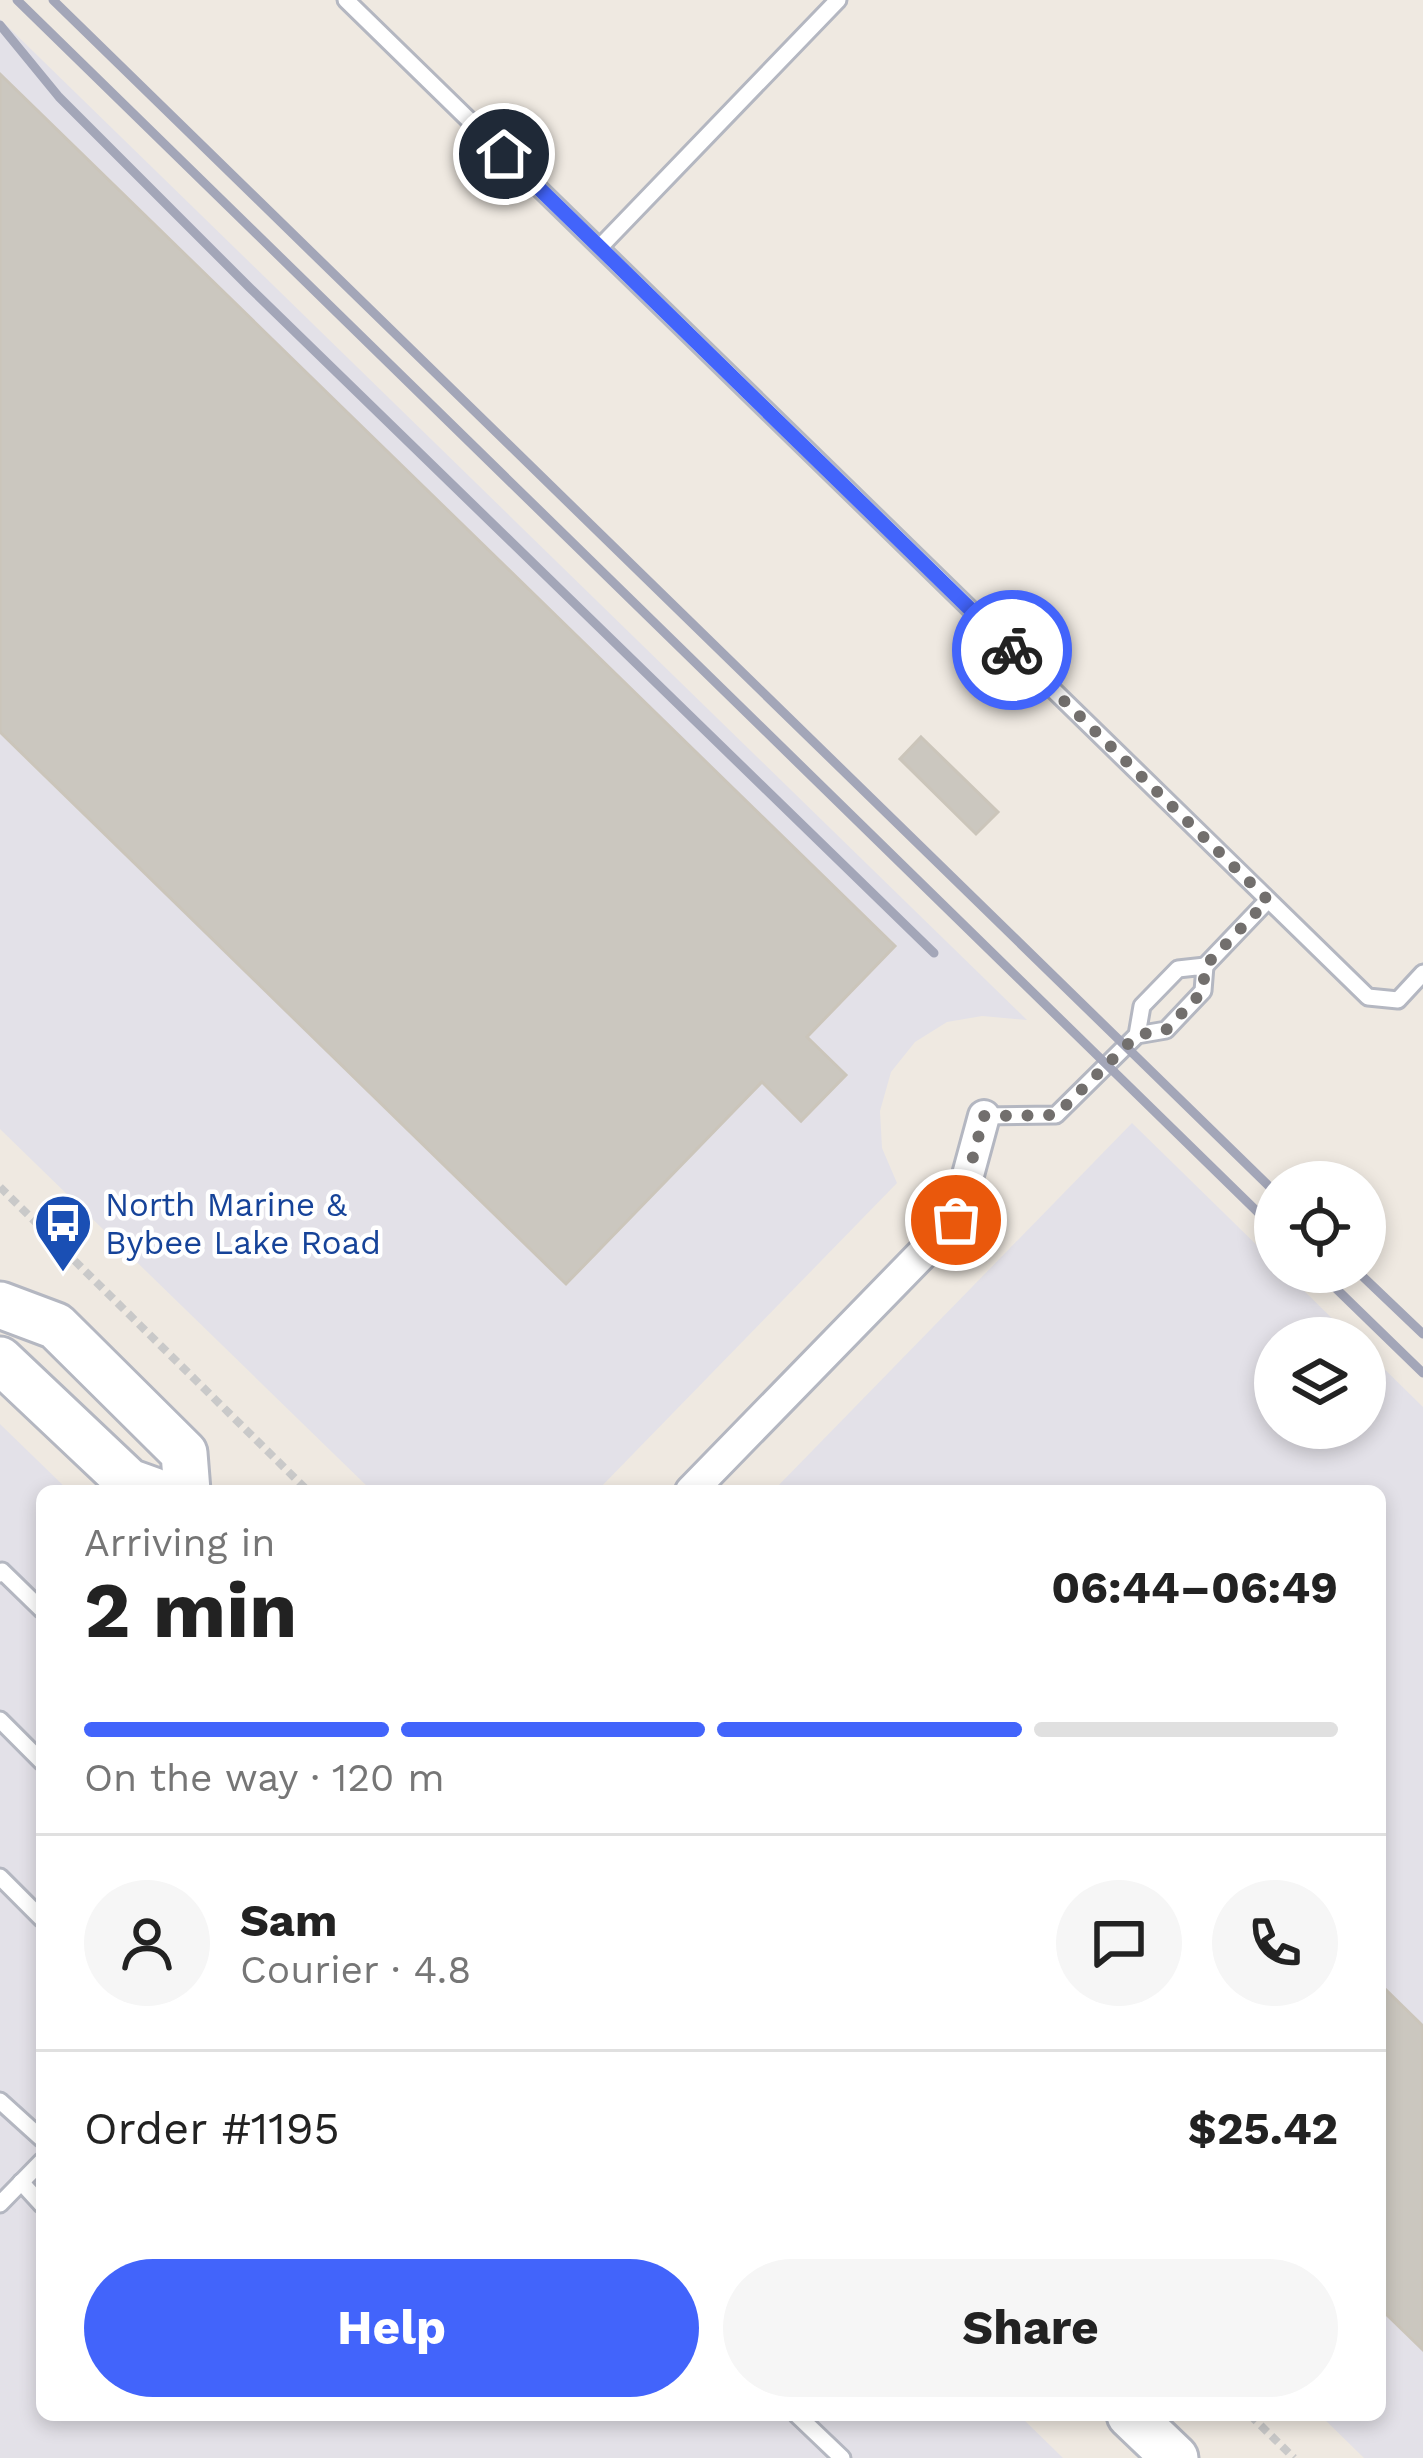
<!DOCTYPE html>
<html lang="en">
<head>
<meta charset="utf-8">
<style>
	:root { --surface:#fff; --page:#f6f6f6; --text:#222; --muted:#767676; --line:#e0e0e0; --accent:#4264fb }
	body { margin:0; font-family:"Work Sans",sans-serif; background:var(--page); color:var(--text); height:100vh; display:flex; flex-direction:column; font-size:45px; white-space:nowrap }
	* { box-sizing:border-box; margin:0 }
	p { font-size:39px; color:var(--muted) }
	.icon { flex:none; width:66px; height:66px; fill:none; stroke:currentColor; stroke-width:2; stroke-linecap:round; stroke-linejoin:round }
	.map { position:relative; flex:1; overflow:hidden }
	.drawer { position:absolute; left:36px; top:1485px; width:1350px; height:936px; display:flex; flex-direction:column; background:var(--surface); border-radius:18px; box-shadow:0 6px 18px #0003 }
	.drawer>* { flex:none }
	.tools { position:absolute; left:1254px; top:1161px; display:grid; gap:24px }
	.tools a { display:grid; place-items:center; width:132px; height:132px; border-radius:50%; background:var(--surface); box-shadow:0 6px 18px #0003; font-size:60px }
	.pin { position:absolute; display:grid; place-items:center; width:102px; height:102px; color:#fff; margin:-51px; border:6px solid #fff; border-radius:50%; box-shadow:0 3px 12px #0007 }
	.courier { position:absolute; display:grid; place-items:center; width:120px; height:120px; margin:-60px; border:9px solid #4264fb; border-radius:50%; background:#fff; color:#222; box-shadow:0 3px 15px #0007 }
	.overview em { font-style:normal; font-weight:700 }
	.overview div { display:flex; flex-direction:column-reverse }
	.overview { display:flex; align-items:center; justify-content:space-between; height:204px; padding:0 48px }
	h1 { font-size:78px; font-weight:700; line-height:90px }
	.bar { display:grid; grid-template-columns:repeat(4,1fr); gap:18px 12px; align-content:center; height:144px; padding:0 48px }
	.bar i { height:15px; border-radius:9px; background:var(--line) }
	.bar .selected { background:var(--accent) }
	.bar p { grid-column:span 4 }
	.line { display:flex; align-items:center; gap:30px; padding:0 48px; border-top:3px solid var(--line) }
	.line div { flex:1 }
	.round { display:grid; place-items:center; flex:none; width:126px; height:126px; border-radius:63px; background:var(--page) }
	.button { display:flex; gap:24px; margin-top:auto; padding:24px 48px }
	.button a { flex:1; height:138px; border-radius:72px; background:var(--accent); color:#fff; font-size:48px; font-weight:700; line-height:138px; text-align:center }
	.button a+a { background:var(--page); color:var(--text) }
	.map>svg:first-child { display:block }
	.industrial { fill:#e3e1e8 }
	.building { fill:#cbc7bf; stroke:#cbc5ba; stroke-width:3 }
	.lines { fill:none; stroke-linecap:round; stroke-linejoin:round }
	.service-casing { stroke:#b4b7c1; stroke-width:21 }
	.minor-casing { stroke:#b4b7c1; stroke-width:36 }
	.secondary-casing { stroke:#b4b7c1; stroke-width:51 }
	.path { stroke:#c9c9c9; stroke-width:8; stroke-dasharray:9 6; stroke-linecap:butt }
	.service { stroke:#fff; stroke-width:15 }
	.minor { stroke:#fff; stroke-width:30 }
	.secondary { stroke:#fff; stroke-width:45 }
	.rail { stroke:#a3a6b8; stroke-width:9 }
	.done { stroke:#726f6d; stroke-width:12; stroke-dasharray:0 21.6 }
	.route { stroke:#4264fb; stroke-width:15 }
	.labels { text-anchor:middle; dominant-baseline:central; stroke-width:9; stroke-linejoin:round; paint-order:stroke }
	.transit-label { font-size:33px; fill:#164399; stroke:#fff; text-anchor:start }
</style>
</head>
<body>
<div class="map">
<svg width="1423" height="2458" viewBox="0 0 1423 2458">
	<rect width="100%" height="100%" fill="#efe9e1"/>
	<g class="industrial">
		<polygon points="0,19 1027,1020 982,1016 947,1022 915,1042 891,1072 880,1111 882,1148 897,1183 597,1491 372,1491 0,1129"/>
		<polygon points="1132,1123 1275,1263 1275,1272 1285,1272 1352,1338 1275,1338 1275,1428 1365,1428 1365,1350 1423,1407 1423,2458 1364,2458 1320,2415 1380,2415 1380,1491 773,1491"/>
		<polygon points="0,1424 69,1491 42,1491 42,2415 1019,2415 1063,2458 0,2458"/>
	</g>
	<g class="building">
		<polygon points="0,74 895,946 807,1037 846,1075 801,1121 762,1082 566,1284 0,732"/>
		<polygon points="921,737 998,812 976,834 900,759"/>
		<polygon points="1380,1984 1423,2026 1423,2350 1380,2308"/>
	</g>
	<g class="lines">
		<defs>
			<g id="service">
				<polyline points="346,0 1368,997 1398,1000 1423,973"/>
				<polyline points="600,247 838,0"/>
				<polyline points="1205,966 1268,900"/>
				<polyline points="984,1116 1056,1115 1137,1035 1166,1030 1203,991 1205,966 1178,969 1142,1006 1137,1035"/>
				<polyline points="0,1574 2,1571 42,1610"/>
				<polyline points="0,1720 42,1762"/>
				<polyline points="0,1877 42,1919"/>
				<polyline points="0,2101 42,2139"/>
				<polyline points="21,2182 42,2205"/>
				<polyline points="0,2204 42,2161"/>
				<polyline points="797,2415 842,2458"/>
			</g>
			<polyline id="minor" points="691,1491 956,1219 984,1116"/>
			<g id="secondary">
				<polyline points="0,1305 56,1326 184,1453 187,1491"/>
				<polyline points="0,1360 129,1482 154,1491"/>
				<polyline points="1130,2415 1175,2458"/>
			</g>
		</defs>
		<use href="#service" class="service-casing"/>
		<use href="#minor" class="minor-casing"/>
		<use href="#secondary" class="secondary-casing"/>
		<g class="path">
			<polyline points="0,1187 308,1491"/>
			<polyline points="1250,2415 1294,2458"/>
		</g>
		<use href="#service" class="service"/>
		<use href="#minor" class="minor"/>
		<use href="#secondary" class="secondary"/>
		<g class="rail">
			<polyline points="17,0 1275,1229"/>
			<polyline points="53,0 1275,1192"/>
			<polyline points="0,25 59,97 250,288 934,953"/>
			<polyline points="1319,1272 1423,1373"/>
			<polyline points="1358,1272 1423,1334"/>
		</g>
	</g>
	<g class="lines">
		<polyline class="done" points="956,1220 984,1116 1056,1115 1137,1035 1166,1030 1203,991 1205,966 1268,900 1012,650"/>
		<polyline class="route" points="504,154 1012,650"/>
	</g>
	<defs>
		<symbol id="bus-pin" viewBox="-11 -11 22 30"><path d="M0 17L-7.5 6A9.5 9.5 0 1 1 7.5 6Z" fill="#1a4fb4" stroke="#fff"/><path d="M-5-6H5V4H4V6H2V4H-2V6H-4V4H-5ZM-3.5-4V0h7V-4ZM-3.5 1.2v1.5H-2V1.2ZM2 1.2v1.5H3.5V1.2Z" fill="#fff"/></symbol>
	</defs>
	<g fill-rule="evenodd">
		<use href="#bus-pin" x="30" y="1190" width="66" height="90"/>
	</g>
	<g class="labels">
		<g class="transit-label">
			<text x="105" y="1204">North Marine &amp;<tspan x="105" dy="38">Bybee Lake Road</tspan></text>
		</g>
	</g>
</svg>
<div class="tools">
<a><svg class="icon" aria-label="locate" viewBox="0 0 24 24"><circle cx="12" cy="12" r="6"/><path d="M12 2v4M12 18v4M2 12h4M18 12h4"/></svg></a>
<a><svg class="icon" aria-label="layers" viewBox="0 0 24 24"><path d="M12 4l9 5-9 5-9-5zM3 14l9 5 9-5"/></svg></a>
</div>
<div class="pin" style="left:956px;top:1220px;background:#ea580c"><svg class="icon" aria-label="bag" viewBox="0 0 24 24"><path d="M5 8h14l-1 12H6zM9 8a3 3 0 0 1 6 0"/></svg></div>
<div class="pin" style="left:504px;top:154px;background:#1f2937"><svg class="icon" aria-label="home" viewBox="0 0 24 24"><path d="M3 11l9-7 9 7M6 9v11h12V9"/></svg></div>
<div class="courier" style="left:1012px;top:650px"><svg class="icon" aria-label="bike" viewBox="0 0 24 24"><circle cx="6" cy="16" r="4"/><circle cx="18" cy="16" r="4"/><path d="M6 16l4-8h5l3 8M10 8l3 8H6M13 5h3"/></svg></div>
<section class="drawer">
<div class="overview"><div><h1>2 min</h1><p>Arriving in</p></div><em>06:44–06:49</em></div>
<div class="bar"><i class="selected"></i><i class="selected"></i><i class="selected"></i><i></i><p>On the way · 120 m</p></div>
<div class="line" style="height:216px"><a class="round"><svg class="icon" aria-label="person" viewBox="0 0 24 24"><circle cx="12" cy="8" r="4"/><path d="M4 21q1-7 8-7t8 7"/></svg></a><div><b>Sam</b><p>Courier · 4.8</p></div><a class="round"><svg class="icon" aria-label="chat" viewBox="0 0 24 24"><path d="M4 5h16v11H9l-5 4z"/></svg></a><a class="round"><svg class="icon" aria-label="phone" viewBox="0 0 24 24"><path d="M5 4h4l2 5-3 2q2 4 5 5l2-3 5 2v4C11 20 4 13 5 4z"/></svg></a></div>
<div class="line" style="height:156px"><div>Order #1195</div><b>$25.42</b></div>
<div class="button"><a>Help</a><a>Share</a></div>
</section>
</div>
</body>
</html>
